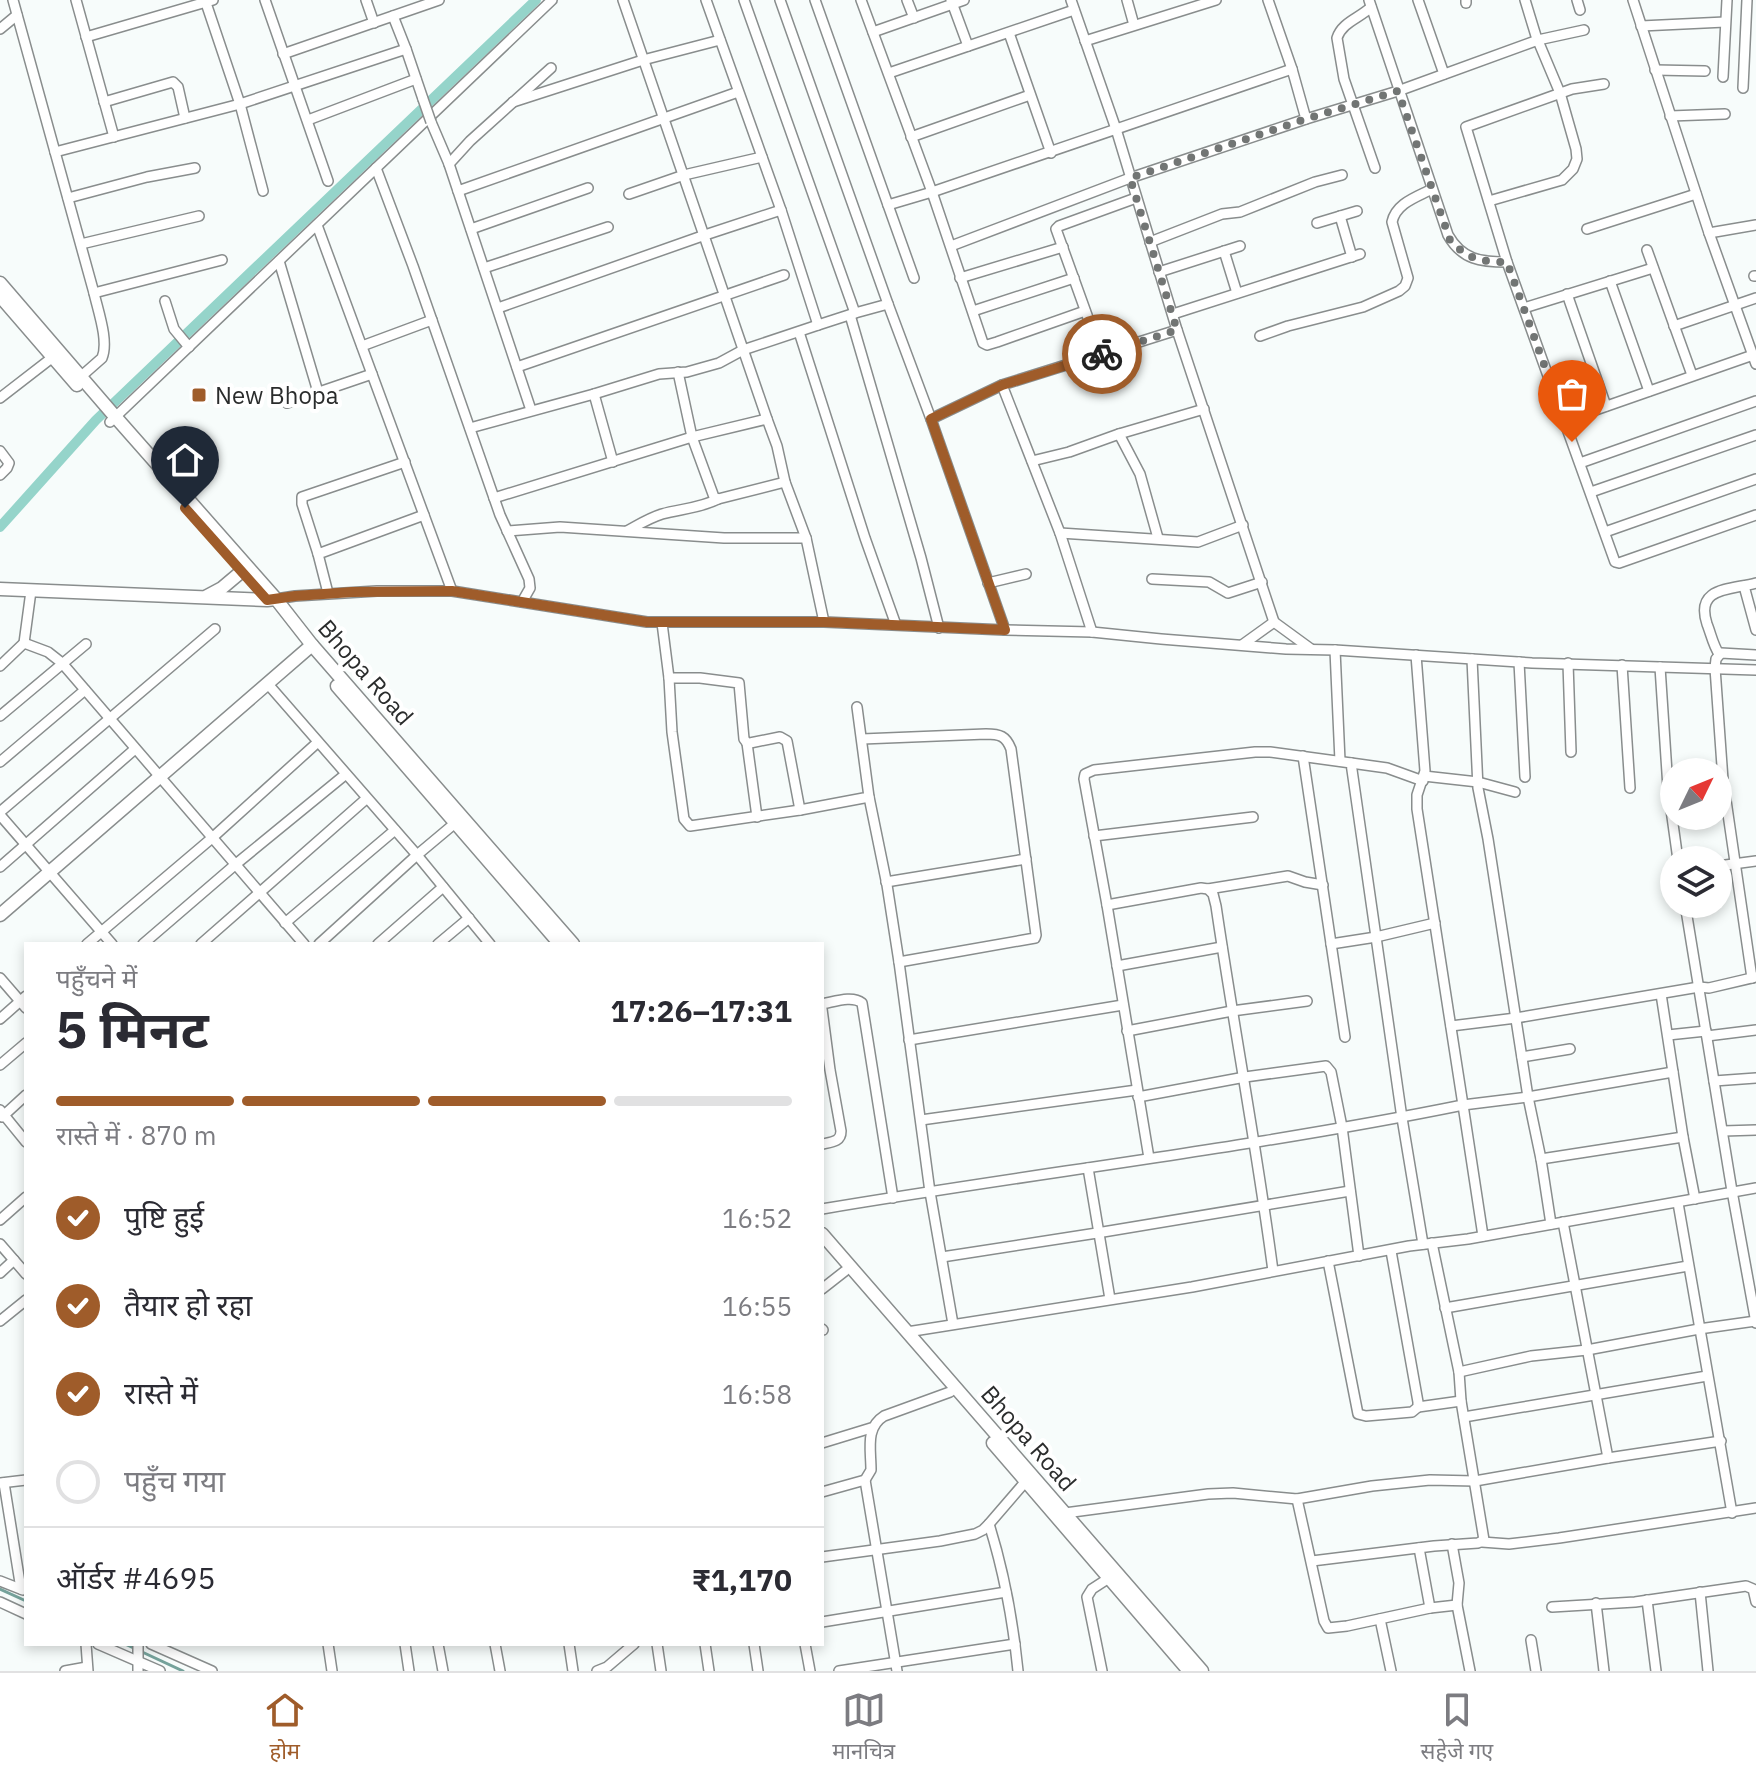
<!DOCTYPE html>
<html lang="hi">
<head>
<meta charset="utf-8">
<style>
	:root { --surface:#fff; --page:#f2f2f3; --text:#2b2b33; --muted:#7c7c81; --line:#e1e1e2; --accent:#9f5c2a }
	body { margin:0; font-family:"IBM Plex Sans","Noto Sans Devanagari",sans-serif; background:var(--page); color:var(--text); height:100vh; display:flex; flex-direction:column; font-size:30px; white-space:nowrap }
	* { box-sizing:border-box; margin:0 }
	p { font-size:26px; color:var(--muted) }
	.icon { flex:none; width:44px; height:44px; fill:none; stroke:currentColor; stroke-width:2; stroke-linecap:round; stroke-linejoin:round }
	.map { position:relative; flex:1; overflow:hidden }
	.drawer { position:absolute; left:24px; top:942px; width:800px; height:704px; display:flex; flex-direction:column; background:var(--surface); border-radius:0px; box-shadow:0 4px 12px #0003 }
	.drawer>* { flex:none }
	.needle { width:52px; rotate:47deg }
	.tools { position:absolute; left:1660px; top:758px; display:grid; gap:16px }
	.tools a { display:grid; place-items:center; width:72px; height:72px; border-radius:50%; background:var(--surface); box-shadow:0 4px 12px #0003; font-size:40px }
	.pin { position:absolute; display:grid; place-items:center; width:68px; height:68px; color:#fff; margin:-82px -34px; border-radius:50% 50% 50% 0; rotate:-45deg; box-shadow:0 0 8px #0007 }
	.pin .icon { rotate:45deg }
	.courier { position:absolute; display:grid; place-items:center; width:80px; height:80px; margin:-40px; border:6px solid #9f5c2a; border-radius:50%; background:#fff; color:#222; box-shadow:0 2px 10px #0007 }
	.head em { font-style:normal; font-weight:700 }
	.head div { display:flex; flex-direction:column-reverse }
	.head { display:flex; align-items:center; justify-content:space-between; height:136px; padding:0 32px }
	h1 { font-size:52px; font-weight:700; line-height:60px }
	.bar { display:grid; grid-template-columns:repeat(4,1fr); gap:12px 8px; align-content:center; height:96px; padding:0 32px }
	.bar i { height:10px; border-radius:6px; background:var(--line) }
	.bar .selected { background:var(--accent) }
	.bar p { grid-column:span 4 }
	.line { display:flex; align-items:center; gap:20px; padding:0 32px; border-top:2px solid var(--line) }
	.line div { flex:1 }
	ol { padding:0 32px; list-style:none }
	li { display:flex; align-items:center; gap:24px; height:88px }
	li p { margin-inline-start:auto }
	li .icon { padding:8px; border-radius:50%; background:var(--accent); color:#fff; stroke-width:4 }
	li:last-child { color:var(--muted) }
	li i { width:44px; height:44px; border:4px solid var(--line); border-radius:50% }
	.tabs { display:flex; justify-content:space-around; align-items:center; height:112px; border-top:2px solid var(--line); background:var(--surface); font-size:22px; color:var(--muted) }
	.tabs a { display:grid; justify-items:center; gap:4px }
	.tabs .selected { color:var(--accent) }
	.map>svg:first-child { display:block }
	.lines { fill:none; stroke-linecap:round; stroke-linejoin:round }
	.stream { stroke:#75a29b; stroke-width:3 }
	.canal { stroke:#95d4ca; stroke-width:10 }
	.minor-casing { stroke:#898d8d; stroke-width:12 }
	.major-casing { stroke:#898d8d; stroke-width:15 }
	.minor { stroke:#fff; stroke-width:9 }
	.major { stroke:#fff; stroke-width:12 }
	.minor-bridge-casing { stroke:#898d8d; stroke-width:12; stroke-linecap:butt }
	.minor-bridge { stroke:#fff; stroke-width:9 }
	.done { stroke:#727574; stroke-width:8; stroke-dasharray:0 14.4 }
	.route { stroke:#9f5c2a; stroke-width:10 }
	.poi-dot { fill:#9f5c2a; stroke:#fff; stroke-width:3 }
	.labels { text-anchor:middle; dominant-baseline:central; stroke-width:8; stroke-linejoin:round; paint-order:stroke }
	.poi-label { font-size:24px; fill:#2a2c2c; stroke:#fff; text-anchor:start }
	.street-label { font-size:24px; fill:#2a2c2c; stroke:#fff }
</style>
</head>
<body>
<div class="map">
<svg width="1756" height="1671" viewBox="0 0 1756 1671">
	<rect width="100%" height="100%" fill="#f7fcfb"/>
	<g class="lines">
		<g class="stream">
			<polyline points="0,1589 26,1601"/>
			<polyline points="125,1644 183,1671"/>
		</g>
		<polyline class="canal" points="0,527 96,420 536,0"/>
		<defs>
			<g id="minor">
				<path d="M13,0l81,293c4,18 15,48 8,65l-25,22"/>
				<polyline points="76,0 114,137"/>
				<polyline points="205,0 240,104 263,191"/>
				<polyline points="265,0 328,181"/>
				<polyline points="366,0 374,23"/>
				<polyline points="706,0 781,210 818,325 855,313 744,0"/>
				<polyline points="780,0 888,304 855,313"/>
				<polyline points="815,0 914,278"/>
				<polyline points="861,0 932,192 983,343 987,345 997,342 1085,311"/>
				<polyline points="907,0 914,18"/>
				<polyline points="951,0 968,46"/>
				<polyline points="1071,0 1116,129 1177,330 1274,622"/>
				<polyline points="1127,0 1134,25"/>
				<polyline points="1268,0 1292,69 1306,119"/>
				<path d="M1369,0l79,235c14,25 33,27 59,27"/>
				<polyline points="1418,0 1444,74"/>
				<polyline points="1466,0 1466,3"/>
				<polyline points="1577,0 1580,10"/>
				<polyline points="1633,0 1709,233 1756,364"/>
				<path d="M1371,7c-11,11 -29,15 -34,31l7,41 31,89"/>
				<polyline points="393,16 406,49"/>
				<polyline points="1641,26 1725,22"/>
				<polyline points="0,29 17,15"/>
				<polyline points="873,32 964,0"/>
				<polyline points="1009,33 1051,153"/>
				<polyline points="86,37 213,0"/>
				<polyline points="1085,41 1216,0"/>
				<polyline points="283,54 439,0"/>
				<polyline points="1655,70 1705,71"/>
				<polyline points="889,73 1074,10"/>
				<polyline points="1723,77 1727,0"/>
				<polyline points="1604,84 1572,89 1466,127 1507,262 1615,562 1619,563 1756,515"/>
				<polyline points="1743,88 1747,0"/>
				<polyline points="104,102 173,82 178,87 185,118"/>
				<polyline points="513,102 643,60 720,40"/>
				<polyline points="1670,116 1725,114"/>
				<polyline points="308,120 416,79"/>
				<polyline points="431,122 449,164 531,410"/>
				<polyline points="911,137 1030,95"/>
				<polyline points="55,152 240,104 406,49 423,99"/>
				<polyline points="449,164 470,141 551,68"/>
				<polyline points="376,168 413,266 500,515 529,579 530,588 522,602"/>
				<polyline points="458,191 738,92"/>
				<polyline points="629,194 684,175 762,157"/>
				<polyline points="68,198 147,177 195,168"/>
				<polyline points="1489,201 1562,180 1573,169 1577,159 1576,149 1560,93 1536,36 1525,0"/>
				<polyline points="888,205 932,192 1292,69"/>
				<polyline points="1340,216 1352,257"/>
				<polyline points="1317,223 1357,211"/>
				<polyline points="317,225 452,591"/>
				<polyline points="471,229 588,188"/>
				<polyline points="1587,229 1696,194"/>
				<polyline points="1709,233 1756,225"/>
				<polyline points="1150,242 1222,214 1240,212 1315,182 1342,175"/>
				<polyline points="81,244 199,216"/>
				<polyline points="951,246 1130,178 1306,119 1398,91 1538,40 1584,30"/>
				<polyline points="1647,250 1692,375"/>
				<polyline points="1224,251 1237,293"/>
				<polyline points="279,261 318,392"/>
				<polyline points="484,268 608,227"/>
				<polyline points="1159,272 1240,246"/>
				<polyline points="1754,276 1756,276"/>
				<polyline points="960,278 1063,247"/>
				<polyline points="1610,281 1649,391"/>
				<polyline points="94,293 222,260"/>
				<polyline points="1567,294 1606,406"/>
				<polyline points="165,301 174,329 189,347"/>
				<polyline points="888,304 931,419 1005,630"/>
				<polyline points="498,308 705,235 781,210"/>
				<polyline points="1524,308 1653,268"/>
				<polyline points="973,311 1074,278"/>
				<polyline points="1173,314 1360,254"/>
				<polyline points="850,315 921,558 939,628"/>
				<polyline points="1674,326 1756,298"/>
				<polyline points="799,332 865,538 896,625"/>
				<path d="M1260,336l28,-10 75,-19 36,-16 6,-5 3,-8 -16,-56c4,-19 25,-25 40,-33"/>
				<polyline points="362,346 432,320"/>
				<polyline points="1101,354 1177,330"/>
				<polyline points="517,367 784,275"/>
				<polyline points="678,372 692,437 714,497 718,499 785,482"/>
				<polyline points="594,394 613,462"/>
				<polyline points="0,398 53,357"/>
				<polyline points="287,403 372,374"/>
				<polyline points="767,419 777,446 785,482 806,538"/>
				<polyline points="931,419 1002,385"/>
				<polyline points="1564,421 1753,355"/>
				<polyline points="110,422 552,0"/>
				<polyline points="470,428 594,394 659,374 687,372 719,363 743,350 818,325"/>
				<polyline points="1119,434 1204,409"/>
				<polyline points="0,451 9,463 7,468 0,475"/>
				<polyline points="1032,461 1069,452 1119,434 1140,474 1158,538"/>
				<polyline points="1580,463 1756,401"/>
				<polyline points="1591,492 1756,435"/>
				<polyline points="494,498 692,437 767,419 623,0"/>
				<polyline points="507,531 560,527 724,538 806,538 824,622"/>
				<path d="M627,531c11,-6 22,-13 35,-17 18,-5 39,-6 56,-15"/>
				<polyline points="1605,532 1756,479"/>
				<polyline points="1060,533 1198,542 1243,525"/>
				<polyline points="318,554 302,504 302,497 405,462"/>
				<polyline points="1152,579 1209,582 1228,593 1262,582"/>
				<polyline points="988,583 1026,574"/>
				<polyline points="1744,586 1756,630"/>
				<polyline points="328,593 318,554 424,515"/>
				<polyline points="276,599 295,596 377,591 452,591 647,622 824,622 1005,630 1092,632 1161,639 1286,649 1335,650 1532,663 1756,670"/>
				<polyline points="662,623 669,678 672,732 684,819 690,826 800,810 869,797 857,707"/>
				<polyline points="1092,632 1060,533 1002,385 1101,354 1056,229 1059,226 1136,198"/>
				<polyline points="24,643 48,652 62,663 304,944"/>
				<polyline points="1242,645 1274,622 1311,649"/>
				<polyline points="1335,650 1340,761"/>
				<path d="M1719,654c-6,-9 -8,-20 -12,-30 -12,-37 22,-34 49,-41"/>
				<polyline points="1416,655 1425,771 1417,795 1417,809 1463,1105 1528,1097 1673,1072"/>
				<polyline points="1472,659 1478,788 1488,839 1528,1097 1541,1159 1551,1224"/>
				<polyline points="1519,662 1525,777"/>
				<polyline points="1568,663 1571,752"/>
				<polyline points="1622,665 1630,788"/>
				<polyline points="0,666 24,643 31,591"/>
				<polyline points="1660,667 1668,788 1678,860"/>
				<polyline points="669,678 700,678 739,683 744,739 747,743 750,743 780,737 787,741 800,810"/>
				<polyline points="267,683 417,855 490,944"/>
				<polyline points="0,716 86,644"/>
				<path d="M862,739l124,-5c14,0 20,2 25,15l25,186 -1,3 -136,24 -12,-77 -18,-88"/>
				<polyline points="747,743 757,817"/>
				<polyline points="1303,756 1345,1037"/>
				<polyline points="0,762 85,690"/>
				<polyline points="1351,763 1387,768 1423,781"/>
				<polyline points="1424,776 1478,782 1515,792"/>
				<polyline points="0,812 215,629"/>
				<polyline points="0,815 112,944"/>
				<polyline points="1094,836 1253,817"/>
				<polyline points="1718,866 1756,861"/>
				<polyline points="0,867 135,749"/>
				<polyline points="886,882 1026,859"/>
				<polyline points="1208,889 1288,876 1305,882 1323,885"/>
				<polyline points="1685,904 1732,1191 1756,1323"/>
				<path d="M1107,905l94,-17 7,1 5,5 3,12c18,122 41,243 57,365"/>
				<polyline points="285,923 395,830"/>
				<polyline points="87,944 212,838 318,742"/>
				<polyline points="143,944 236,864 346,774"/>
				<polyline points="201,944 366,799"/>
				<polyline points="319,944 417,855 460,819"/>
				<polyline points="378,944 443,887"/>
				<polyline points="438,944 469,918"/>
				<polyline points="1331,944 1376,937 1435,923"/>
				<polyline points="899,962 930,1192 953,1324"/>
				<polyline points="1117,966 1222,947"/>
				<polyline points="0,978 26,1008"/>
				<polyline points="1752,978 1723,780 1715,668 1716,659 1721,653 1756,655"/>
				<polyline points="1661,994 1683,1137 1695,1199"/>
				<path d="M822,1004c12,-2 30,-9 40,-1l31,195"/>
				<path d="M822,1009l8,61 11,61c0,11 -9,11 -19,13"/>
				<polyline points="0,1019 26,996"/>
				<polyline points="1451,1026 1516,1018 1699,987 1709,988 1756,977"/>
				<polyline points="1127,1031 1232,1011 1307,1001"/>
				<polyline points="1668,1035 1706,1031"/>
				<polyline points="1707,1036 1756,1030"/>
				<polyline points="909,1040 1123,1005"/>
				<polyline points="1522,1057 1570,1049"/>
				<polyline points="0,1065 26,1043"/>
				<polyline points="1714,1081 1756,1078"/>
				<polyline points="1138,1097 1245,1077 1326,1066 1331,1072 1342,1127 1359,1256"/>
				<polyline points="0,1110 26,1142"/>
				<polyline points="2,1117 26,1095"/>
				<polyline points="921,1120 1137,1090"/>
				<polyline points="1723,1131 1756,1130"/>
				<polyline points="1149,1158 1107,905 1084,779 1085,774 1094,770 1255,752 1270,752 1351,763 1402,1118 1423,1244"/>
				<polyline points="1541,1159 1683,1137"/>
				<polyline points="1088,1168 1110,1299"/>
				<polyline points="1678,1203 1732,1513"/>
				<path d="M822,1209c213,-36 429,-61 641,-104l20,131"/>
				<polyline points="0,1220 26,1197"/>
				<polyline points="1563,1222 1608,1458"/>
				<polyline points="0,1244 26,1274"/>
				<polyline points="942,1257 1097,1233 1350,1191"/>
				<polyline points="1328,1261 1358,1414 1366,1416 1412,1412 1418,1407 1418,1402 1391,1251"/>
				<polyline points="0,1273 14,1260"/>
				<polyline points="822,1289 845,1271"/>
				<polyline points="1445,1308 1688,1266"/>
				<polyline points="0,1321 26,1300"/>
				<polyline points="822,1329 823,1330"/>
				<polyline points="907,1332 1192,1287 1409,1246 1468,1239 1756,1188"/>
				<polyline points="1459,1372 1531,1356 1587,1350 1699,1329 1756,1321"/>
				<polyline points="1418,1407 1461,1401"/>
				<polyline points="1464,1417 1707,1376"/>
				<polyline points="822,1443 871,1428"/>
				<polyline points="865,1480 897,1671"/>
				<polyline points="0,1483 26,1480"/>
				<polyline points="4,1483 21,1589"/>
				<path d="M822,1492l43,-12 6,-10c0,-21 -6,-42 13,-54l66,-24 6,-5"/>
				<polyline points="1297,1499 1324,1621 1328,1628 1347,1626 1430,1608 1457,1605"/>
				<polyline points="1065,1513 1208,1494 1233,1493 1297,1499 1372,1486 1430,1480 1475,1481 1608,1458 1721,1441"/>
				<path d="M989,1524c15,48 24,97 29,147"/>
				<polyline points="1482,1542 1509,1544 1559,1538 1756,1508"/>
				<polyline points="1452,1544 1459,1583 1457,1605 1470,1671"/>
				<polyline points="1419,1548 1430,1608"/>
				<polyline points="822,1557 940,1541 975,1534 983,1530 989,1524 1026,1481"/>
				<polyline points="1312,1561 1434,1546 1478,1543 1484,1540 1461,1401 1459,1372 1432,1243"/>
				<polyline points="0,1581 23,1590"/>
				<polyline points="1700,1592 1708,1671"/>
				<polyline points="1647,1600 1656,1671"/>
				<polyline points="0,1602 26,1614"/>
				<polyline points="1596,1603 1604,1671"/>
				<polyline points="1552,1607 1635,1602 1746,1586 1753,1589 1756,1602"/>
				<polyline points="1380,1619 1391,1671"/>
				<polyline points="822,1622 1006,1592"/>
				<polyline points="1531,1640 1536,1671"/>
				<polyline points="86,1644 88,1671"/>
				<polyline points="98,1644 160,1671"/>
				<polyline points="151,1644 212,1671"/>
				<polyline points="328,1644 332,1671"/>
				<polyline points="405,1644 409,1671"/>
				<polyline points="438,1644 443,1671"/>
				<polyline points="495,1644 500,1671"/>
				<polyline points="569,1644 573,1671"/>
				<polyline points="657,1644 661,1671"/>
				<polyline points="705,1644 709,1671"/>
				<polyline points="754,1644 758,1671"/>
				<polyline points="805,1644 810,1671"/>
				<polyline points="65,1671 87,1667"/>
				<polyline points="138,1671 138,1644"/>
				<polyline points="597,1671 607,1667 634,1644"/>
				<polyline points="839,1671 1015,1644"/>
				<polyline points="1102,1671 1087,1597 1092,1589 1109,1578"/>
			</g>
			<g id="major">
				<polyline points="0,283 112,413 276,599 312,645 573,944"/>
				<polyline points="0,296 77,385"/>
				<polyline points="0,589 267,600 276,599"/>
				<polyline points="207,596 222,588 241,572"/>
				<polyline points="337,686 560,944"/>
				<polyline points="0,915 312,645"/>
				<polyline points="822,1234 1202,1671"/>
				<polyline points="993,1443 1189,1671"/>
			</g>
		</defs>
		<use href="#minor" class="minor-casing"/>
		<use href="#major" class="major-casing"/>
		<use href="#minor" class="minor"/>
		<use href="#major" class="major"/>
		<defs>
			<polyline id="minor-bridge" points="423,99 431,122"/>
		</defs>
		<use href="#minor-bridge" class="minor-bridge-casing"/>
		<use href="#minor-bridge" class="minor-bridge"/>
	</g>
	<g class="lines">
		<path class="done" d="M1102,354l75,-24 -47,-152 176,-59 92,-28 52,149c18,20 32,22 57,22l65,180"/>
		<polyline class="route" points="185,508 267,600 295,596 352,592 452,591 647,622 824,622 1005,630 931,419 1002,385 1102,354"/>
	</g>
	<rect class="poi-dot" x="191" y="387" width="16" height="16" rx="4"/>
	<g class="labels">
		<g class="poi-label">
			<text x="215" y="395">New Bhopa</text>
		</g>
		<g class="street-label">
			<text transform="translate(366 672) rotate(49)">Bhopa Road</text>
			<text transform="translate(1029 1438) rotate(49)">Bhopa Road</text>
		</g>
	</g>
</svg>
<div class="tools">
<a><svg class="needle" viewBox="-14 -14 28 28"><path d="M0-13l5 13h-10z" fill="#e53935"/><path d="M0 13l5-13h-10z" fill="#7c7c81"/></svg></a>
<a><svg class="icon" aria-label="layers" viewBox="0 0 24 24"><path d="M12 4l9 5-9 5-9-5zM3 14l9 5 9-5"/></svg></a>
</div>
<div class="pin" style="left:1572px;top:442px;background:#ea580c"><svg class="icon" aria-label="bag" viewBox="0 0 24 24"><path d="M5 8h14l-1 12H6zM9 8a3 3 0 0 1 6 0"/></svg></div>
<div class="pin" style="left:185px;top:508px;background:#1f2937"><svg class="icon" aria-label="home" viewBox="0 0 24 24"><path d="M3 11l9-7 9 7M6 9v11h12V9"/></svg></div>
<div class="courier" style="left:1102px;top:354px"><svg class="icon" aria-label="bike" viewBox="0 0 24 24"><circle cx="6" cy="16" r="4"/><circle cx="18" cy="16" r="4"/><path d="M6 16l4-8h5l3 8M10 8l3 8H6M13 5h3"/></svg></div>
<section class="drawer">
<div class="head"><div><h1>5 मिनट</h1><p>पहुँचने में</p></div><em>17:26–17:31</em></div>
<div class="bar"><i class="selected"></i><i class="selected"></i><i class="selected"></i><i></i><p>रास्ते में · 870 m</p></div>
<ol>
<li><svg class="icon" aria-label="check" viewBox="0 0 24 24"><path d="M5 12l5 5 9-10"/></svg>पुष्टि हुई<p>16:52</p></li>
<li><svg class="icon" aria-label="check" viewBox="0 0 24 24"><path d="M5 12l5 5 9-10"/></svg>तैयार हो रहा<p>16:55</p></li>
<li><svg class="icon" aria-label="check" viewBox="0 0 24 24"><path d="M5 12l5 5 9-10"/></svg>रास्ते में<p>16:58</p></li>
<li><i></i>पहुँच गया</li>
</ol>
<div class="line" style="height:104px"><div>ऑर्डर #4695</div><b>₹1,170</b></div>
</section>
</div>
<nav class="tabs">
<a class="selected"><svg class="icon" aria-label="home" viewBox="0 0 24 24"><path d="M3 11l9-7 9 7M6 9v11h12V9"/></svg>होम</a>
<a><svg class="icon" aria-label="map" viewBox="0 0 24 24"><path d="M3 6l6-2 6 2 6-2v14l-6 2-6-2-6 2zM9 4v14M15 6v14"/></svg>मानचित्र</a>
<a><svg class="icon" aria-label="saved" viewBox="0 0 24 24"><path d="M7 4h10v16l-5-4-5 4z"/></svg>सहेजे गए</a>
</nav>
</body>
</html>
